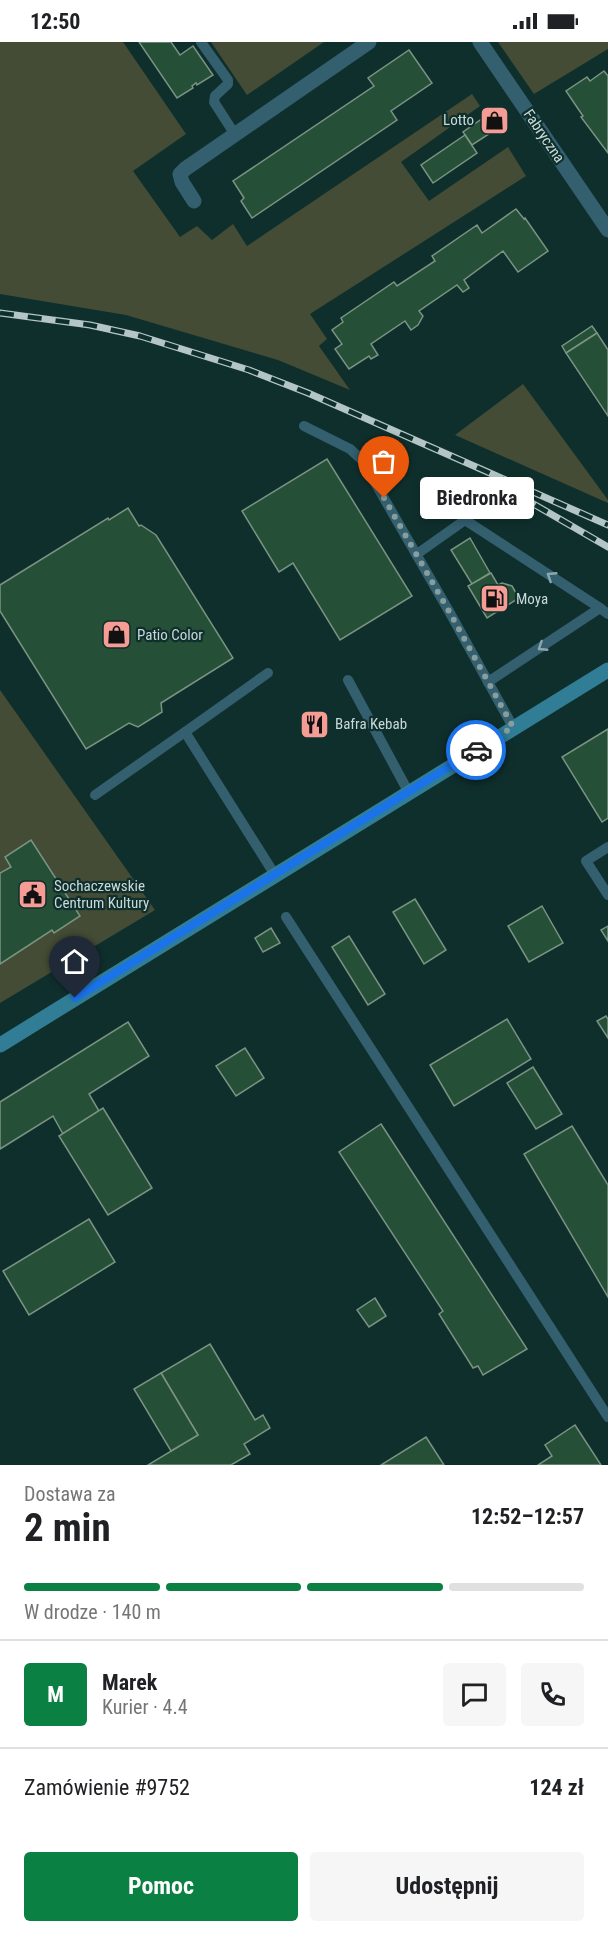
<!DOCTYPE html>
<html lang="pl">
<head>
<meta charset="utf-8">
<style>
	:root { --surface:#fff; --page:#f6f6f6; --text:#202124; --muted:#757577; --line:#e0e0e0; --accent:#0b8043 }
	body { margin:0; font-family:"Roboto Condensed",sans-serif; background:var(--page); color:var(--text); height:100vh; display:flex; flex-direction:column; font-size:22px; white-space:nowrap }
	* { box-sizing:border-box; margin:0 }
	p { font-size:20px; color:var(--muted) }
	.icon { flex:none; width:33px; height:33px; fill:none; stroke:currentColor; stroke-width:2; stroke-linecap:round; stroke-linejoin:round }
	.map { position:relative; height:1423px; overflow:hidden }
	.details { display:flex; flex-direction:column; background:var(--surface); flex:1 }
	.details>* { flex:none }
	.pin { position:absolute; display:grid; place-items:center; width:51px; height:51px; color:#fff; margin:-62px -26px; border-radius:50% 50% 50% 0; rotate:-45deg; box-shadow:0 0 6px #0007 }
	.pin .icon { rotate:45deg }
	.courier { position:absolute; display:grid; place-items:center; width:60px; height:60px; margin:-30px; border:4px solid #1a73e8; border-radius:50%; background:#fff; color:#222; box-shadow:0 2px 8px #0007 }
	.bubble { position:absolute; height:42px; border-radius:6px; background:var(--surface); box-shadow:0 3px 9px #0003; font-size:20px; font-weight:700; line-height:42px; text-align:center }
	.headline em { font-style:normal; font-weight:700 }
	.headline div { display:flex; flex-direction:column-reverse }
	.headline { display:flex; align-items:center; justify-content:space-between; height:102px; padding:0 24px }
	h1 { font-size:39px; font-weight:700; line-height:45px }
	.bar { display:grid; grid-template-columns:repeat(4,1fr); gap:9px 6px; align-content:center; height:72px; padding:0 24px }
	.bar i { height:8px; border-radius:4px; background:var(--line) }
	.bar .selected { background:var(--accent) }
	.bar p { grid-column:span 4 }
	.line { display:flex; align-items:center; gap:15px; padding:0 24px; border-top:2px solid var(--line) }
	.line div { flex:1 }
	.round { display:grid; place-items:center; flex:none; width:63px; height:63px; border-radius:6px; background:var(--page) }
	.button { display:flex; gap:12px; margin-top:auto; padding:12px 24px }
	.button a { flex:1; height:69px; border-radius:6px; background:var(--accent); color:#fff; font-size:24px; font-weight:700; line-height:69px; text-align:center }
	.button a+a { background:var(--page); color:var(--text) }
	.status { display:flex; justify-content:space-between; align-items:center; height:42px; padding:0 30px; background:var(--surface); direction:ltr }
	.status svg { height:16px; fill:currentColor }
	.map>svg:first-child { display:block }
	.green { fill:#444c35 }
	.building { fill:#264f37; stroke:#7a9382; stroke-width:1.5 }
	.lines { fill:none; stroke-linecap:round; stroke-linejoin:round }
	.service { stroke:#335f6f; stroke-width:10 }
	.minor { stroke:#335f6f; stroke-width:15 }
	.secondary { stroke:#317d96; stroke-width:15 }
	.rail-casing { stroke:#b3c6c5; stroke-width:7 }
	.rail { stroke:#0f2f2d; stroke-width:4.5; stroke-dasharray:14; stroke-linecap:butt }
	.oneway { stroke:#8ca8ae }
	.done { stroke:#879e9c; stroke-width:6; stroke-dasharray:0 10.8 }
	.route { stroke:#1a73e8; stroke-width:8 }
	.labels { text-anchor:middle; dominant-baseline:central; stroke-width:4.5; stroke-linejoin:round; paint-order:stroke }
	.poi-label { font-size:15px; fill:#c8d9d8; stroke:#0f2f2d; text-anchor:start }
	.street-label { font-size:15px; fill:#c8d9d8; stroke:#0f2f2d }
</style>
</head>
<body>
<div class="status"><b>12:50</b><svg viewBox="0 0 49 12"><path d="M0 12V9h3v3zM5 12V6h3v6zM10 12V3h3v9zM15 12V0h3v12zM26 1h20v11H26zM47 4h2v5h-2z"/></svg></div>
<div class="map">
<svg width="608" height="1423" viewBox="0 0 608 1423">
	<rect width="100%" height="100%" fill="#0f2f2d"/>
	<g class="green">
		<polygon points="0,0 123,0 186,92 133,129 180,195 197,184 212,198 233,182 247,204 472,52 480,64 401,120 429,159 508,105 526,134 310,272 327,297 319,304 350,348 278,318 126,273 0,252"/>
		<polygon points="211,0 324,0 247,53"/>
		<polygon points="498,0 608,0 608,7 534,52"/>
		<polygon points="523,342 608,458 608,461 455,393"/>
		<polygon points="0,648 155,868 0,961"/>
	</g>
	<g class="building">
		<polygon points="139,0 171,0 180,13 193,4 213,33 197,43 196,41 192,44 193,46 177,56"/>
		<polygon points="409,8 432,41 391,69 397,78 252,176 241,159 244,156 233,139 374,44 368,36"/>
		<polygon points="604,29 608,34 608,111 581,75 583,74 566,49 587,35 590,39"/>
		<polygon points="486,74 495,88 472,103 463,90"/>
		<polygon points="465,93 477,111 433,141 421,123"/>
		<polygon points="516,167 524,177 525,176 548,209 518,230 503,209 464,238 469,246 463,250 457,243 419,269 423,274 418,283 411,288 405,279 371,302 378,313 371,317 369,314 349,327 335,307 342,302 332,288 343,280 341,276 394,240 397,244 435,219 432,214 477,183 482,191"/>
		<polygon points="592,284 597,291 566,311 562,304"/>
		<polygon points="597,291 608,308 608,374 566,311"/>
		<polygon points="327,417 412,554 340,598 293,521 279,530 242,469"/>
		<polygon points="128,466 139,484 141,483 156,493 233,616 161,661 162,670 138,685 129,681 86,707 0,569 0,543 108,476 109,478"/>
		<polygon points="470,496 490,531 472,542 451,508"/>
		<polygon points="491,531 498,543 502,541 512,544 519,556 487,576 468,544"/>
		<polygon points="608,687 608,776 602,780 562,715"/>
		<polygon points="31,798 80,874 54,891 52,888 0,922 0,831 11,825 5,815"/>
		<polygon points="415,857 446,908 424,922 393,870"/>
		<polygon points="542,864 563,901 529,920 508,884"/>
		<polygon points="608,884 608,899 601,888"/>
		<polygon points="271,886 280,901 263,910 255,896"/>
		<polygon points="349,894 385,952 368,963 332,905"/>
		<polygon points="606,974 608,977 608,996 597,979"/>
		<polygon points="507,977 531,1017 454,1064 430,1023"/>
		<polygon points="128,980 149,1014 89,1052 99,1069 63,1092 53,1074 0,1107 0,1060"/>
		<polygon points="245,1006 264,1036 236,1054 216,1024"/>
		<polygon points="533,1025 562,1072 536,1087 507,1041"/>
		<polygon points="103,1066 152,1146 108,1173 59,1094"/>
		<polygon points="381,1082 527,1307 483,1333 478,1324 473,1326 439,1272 443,1269 339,1110"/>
		<polygon points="572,1084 608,1143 608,1255 524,1112"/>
		<polygon points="89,1177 115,1220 29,1273 3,1229"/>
		<polygon points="375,1256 386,1274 369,1285 357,1268"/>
		<polygon points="210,1302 255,1378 263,1373 270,1386 244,1402 250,1412 231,1423 148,1423 198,1393 161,1331"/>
		<polygon points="161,1331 198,1393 171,1409 134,1347"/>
		<polygon points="575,1383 601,1423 538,1423 552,1414 545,1403"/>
		<polygon points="426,1395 444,1423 381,1423"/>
	</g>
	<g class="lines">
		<g class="service">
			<polyline points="201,0 228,38 228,42 215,54 214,60 234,91"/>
			<polyline points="304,384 350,407 362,418 450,571 513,685"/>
			<polyline points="417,512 465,478 600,566"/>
			<polyline points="268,631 185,690 275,833"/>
			<polyline points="348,638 409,751"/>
			<polyline points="488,640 600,566 608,572"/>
			<polyline points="95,753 185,690"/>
			<polyline points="608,805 586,819 608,853"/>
			<polyline points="286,875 608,1375"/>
		</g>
		<g class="minor">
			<polyline points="480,0 608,188"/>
			<polyline points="194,159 182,140 180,132 185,127 369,0"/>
		</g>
		<polyline class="secondary" points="0,1003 608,628"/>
		<defs>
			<g id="rail">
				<polyline points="0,271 90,283 140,294 249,328 308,351 608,483"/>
				<polyline points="511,449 608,505"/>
			</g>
		</defs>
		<use href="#rail" class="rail-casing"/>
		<use href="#rail" class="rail"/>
	</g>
	<defs><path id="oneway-chevron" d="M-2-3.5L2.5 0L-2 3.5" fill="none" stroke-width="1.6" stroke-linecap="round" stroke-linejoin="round" transform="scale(1.5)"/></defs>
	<g class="oneway">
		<use href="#oneway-chevron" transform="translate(551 534) rotate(-147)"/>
		<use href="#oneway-chevron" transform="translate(542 605) rotate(147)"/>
	</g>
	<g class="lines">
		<polyline class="done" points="384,456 450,571 513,685 476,708"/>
		<polyline class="route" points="75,956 476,708"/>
	</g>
	<defs>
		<symbol id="shop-square" viewBox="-11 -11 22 22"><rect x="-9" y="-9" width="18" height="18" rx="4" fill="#f59c94" stroke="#0f2f2d"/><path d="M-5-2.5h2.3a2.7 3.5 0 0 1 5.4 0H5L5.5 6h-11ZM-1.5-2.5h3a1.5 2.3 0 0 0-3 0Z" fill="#111"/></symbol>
		<symbol id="fuel-square" viewBox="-11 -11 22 22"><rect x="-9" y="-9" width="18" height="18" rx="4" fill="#f59c94" stroke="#0f2f2d"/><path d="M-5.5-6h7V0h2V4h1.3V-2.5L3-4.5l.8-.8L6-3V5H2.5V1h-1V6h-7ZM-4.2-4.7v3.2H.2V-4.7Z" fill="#111"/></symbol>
		<symbol id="restaurant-square" viewBox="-11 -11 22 22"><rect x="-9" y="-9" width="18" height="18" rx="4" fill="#f59c94" stroke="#0f2f2d"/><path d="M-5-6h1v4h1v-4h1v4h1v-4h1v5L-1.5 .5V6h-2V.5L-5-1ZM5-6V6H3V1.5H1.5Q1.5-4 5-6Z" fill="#111"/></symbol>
		<symbol id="civic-square" viewBox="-11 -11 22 22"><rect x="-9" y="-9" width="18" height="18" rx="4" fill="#f59c94" stroke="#0f2f2d"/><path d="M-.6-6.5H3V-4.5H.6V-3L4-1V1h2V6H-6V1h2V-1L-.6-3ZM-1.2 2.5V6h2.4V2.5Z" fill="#111"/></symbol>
	</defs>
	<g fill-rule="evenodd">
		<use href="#shop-square" x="478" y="62" width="33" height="33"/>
		<use href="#fuel-square" x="478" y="540" width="33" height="33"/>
		<use href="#shop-square" x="100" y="576" width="33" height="33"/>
		<use href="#restaurant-square" x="298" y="666" width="33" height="33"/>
		<use href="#civic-square" x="16" y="836" width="33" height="33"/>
	</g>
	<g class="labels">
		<g class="poi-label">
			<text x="474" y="78" text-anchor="end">Lotto</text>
			<text x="516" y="557">Moya</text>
			<text x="137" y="593">Patio Color</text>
			<text x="335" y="682">Bafra Kebab</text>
			<text x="54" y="844">Sochaczewskie<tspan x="54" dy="17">Centrum Kultury</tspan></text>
		</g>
		<g class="street-label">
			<text transform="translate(544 94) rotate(56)">Fabryczna</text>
		</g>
	</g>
</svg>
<div class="pin" style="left:384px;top:456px;background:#ea580c"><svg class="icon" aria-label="bag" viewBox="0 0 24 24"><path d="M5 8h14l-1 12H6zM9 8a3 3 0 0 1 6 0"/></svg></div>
<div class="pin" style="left:75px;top:956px;background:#1f2937"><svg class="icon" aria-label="home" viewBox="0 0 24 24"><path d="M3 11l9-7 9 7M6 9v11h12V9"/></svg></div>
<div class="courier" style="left:476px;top:708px"><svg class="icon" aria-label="car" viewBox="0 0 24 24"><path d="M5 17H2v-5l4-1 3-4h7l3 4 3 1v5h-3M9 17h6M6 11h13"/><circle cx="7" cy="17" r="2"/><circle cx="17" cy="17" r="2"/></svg></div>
<div class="bubble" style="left:420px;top:435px;width:114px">Biedronka</div>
</div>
<section class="details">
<div class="headline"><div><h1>2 min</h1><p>Dostawa za</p></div><em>12:52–12:57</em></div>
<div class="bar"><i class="selected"></i><i class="selected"></i><i class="selected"></i><i></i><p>W drodze · 140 m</p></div>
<div class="line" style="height:108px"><b class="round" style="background:var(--accent);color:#fff">M</b><div><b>Marek</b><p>Kurier · 4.4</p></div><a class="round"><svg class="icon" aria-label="chat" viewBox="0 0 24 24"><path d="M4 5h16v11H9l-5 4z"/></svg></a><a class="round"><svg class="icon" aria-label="phone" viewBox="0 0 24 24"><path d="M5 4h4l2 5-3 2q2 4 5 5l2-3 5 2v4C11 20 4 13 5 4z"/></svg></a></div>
<div class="line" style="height:78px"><div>Zamówienie #9752</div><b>124 zł</b></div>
<div class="button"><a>Pomoc</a><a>Udostępnij</a></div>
</section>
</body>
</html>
